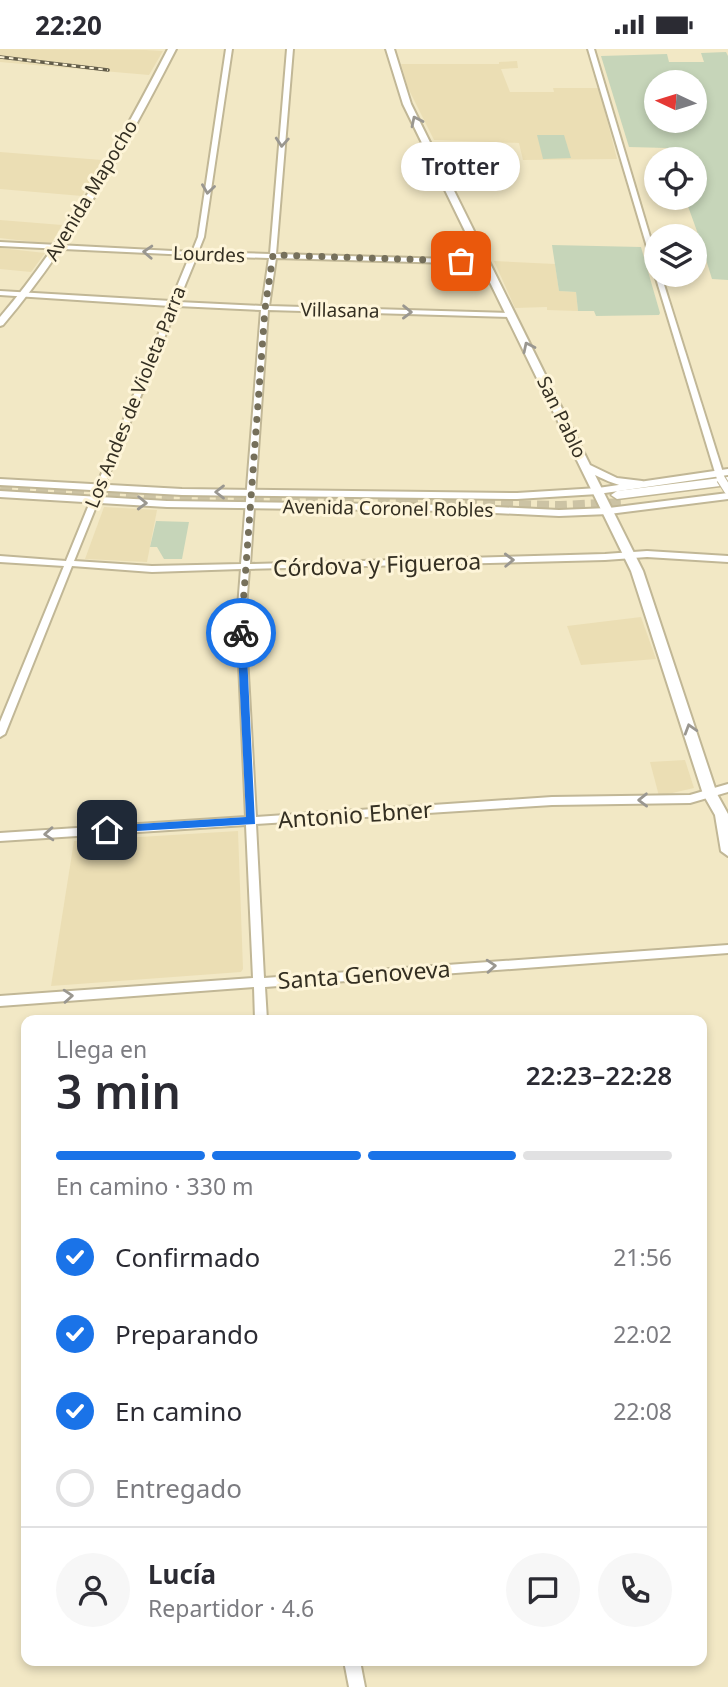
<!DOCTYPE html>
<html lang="es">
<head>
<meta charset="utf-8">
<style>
	:root { --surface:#fff; --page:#f7f7f7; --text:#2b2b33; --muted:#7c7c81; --line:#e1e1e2; --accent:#1a73e8 }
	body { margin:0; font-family:"Noto Sans",sans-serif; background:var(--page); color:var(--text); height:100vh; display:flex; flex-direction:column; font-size:26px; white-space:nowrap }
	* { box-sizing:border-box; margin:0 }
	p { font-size:23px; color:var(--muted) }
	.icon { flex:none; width:38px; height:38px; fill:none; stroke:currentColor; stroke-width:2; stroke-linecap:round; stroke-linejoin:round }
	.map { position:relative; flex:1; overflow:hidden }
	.sheet { position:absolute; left:21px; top:966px; width:686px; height:651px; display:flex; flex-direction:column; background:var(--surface); border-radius:14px; box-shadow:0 4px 10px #0003 }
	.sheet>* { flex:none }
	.needle { width:46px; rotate:274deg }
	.fabs { position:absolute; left:644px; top:21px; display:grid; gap:14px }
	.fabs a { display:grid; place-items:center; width:63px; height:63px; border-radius:50%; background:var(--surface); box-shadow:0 4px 10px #0003; font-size:35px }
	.pin { position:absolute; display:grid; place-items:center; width:60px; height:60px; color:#fff; margin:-30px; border-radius:14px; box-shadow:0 4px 10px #0006 }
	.courier { position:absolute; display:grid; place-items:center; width:70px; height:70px; margin:-35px; border:5px solid #1a73e8; border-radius:50%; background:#fff; color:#222; box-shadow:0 2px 9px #0007 }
	.bubble { position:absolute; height:49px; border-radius:24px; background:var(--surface); box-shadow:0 4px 10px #0003; font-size:23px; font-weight:600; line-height:49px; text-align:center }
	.headline em { font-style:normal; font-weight:600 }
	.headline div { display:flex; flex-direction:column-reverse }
	.headline { display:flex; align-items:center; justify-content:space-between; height:119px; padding:0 35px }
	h1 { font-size:46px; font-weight:600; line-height:52px }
	.bar { display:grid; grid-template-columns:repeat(4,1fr); gap:10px 7px; align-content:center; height:84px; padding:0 35px }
	.bar i { height:9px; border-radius:5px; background:var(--line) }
	.bar .active { background:var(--accent) }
	.bar p { grid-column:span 4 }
	.line { display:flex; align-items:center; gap:18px; padding:0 35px; border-top:2px solid var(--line) }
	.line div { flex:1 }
	.round { display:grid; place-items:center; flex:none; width:74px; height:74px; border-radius:37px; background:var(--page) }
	ol { padding:0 35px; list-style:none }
	li { display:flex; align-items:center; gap:21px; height:77px }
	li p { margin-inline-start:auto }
	li .icon { padding:7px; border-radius:50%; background:var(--accent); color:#fff; stroke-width:4 }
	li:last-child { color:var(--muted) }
	li i { width:38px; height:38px; border:4px solid var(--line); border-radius:50% }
	.status { display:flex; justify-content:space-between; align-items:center; height:49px; padding:0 35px; background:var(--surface); direction:ltr }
	.status svg { height:19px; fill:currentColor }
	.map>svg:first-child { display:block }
	.built { fill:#ebdeb4 }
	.green { fill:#c6d5b9; fill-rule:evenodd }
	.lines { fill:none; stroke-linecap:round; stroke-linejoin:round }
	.motorway-tunnel { stroke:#ccc3a4; stroke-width:12; stroke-dasharray:12 6; stroke-linecap:butt }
	.tertiary-casing { stroke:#c1b796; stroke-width:4 }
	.secondary-casing { stroke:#c1b796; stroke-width:4 }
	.primary-casing { stroke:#c1b796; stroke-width:4 }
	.motorway-casing { stroke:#c1b796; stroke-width:3 }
	.tertiary { fill:#fff; fill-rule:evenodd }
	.secondary { fill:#fff; fill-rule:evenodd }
	.primary { fill:#fff; fill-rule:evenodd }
	.motorway { fill:#fff; fill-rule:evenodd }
	.rail-casing { stroke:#635d4a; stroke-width:3.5 }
	.rail { stroke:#fef5d9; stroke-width:2; stroke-dasharray:4.5; stroke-linecap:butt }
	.tertiary-bridge-casing { stroke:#c1b796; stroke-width:10; stroke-linecap:butt }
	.tertiary-bridge { stroke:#fff; stroke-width:8 }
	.oneway { stroke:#9a9790 }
	.route { fill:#1a73e8 }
	.done { stroke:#76705b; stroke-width:7; stroke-dasharray:0 12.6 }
	.labels { text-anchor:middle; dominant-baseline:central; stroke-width:6; stroke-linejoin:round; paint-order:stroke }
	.far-street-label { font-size:19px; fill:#342f22; stroke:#fef5d9 }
	.street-label { font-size:23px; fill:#342f22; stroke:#fef5d9 }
</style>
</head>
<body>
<div class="status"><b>22:20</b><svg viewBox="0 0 49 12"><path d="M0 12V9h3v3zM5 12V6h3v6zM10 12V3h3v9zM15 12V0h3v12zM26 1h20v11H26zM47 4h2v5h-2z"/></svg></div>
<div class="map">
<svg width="728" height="1638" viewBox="0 0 728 1638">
	<rect width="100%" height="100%" fill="#f2e8c5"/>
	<g class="built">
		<polygon points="0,0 145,1 163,2 149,26 0,13"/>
		<polygon points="517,12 518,19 501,20 510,43 554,43 553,39 599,39 617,110 523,111 519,94 434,91 408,39 401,15 499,15 499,13"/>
		<polygon points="0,103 102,111 82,147 0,140"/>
		<polygon points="0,171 62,176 51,195 0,189"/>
		<polygon points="0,199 45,204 31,223 0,220"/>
		<polygon points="494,212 555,215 559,242 576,243 578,262 547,261 547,258 515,259"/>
		<polygon points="104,458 157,461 147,513 85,510"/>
		<polygon points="641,568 656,610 581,616 567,577"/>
		<polygon points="685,711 694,739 659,747 650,713"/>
		<polygon points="238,782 243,920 241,923 51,937 74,792"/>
	</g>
	<g class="green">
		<path d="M726,3l2,4v224l-16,-1 -8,-26h-9v-17h-39v2v-2l42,-2 -13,-36h10v-39h-24l-4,-11 -38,-1 -28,-91 66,-2 2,8h35l-3,-9zM656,33h39v39h-39z"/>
		<polygon points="537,86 564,86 571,109 543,110"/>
		<polygon points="552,196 641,198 660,264 659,266 596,267 594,262 578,262 576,243 559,242"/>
		<polygon points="156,472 189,473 182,510 164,510 157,498 150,498"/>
	</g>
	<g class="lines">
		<g class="motorway-tunnel">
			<polyline points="0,441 152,450 417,456"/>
			<polyline points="406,449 457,450"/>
			<polyline points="447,456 561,458 622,455"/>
		</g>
		<defs>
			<g id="tertiary">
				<path d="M226,0h6l-28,188 -6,15 72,2 17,-205h6l-17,205 210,6 3,2 -3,2 -210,-6 -7,48 243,7 3,2 -3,2 -244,-7 -18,254 355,-10 42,-3 81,5v6l-81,-5 -42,3 -356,9 -4,51 11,197 296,-20 138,-2 38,-11v8l-38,11 -138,2 -296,19 8,154 464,-33v8l-463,34 2,33h-12l-1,-33 -254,19v-10l253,-18 -7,-153 -246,16v-8l246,-16 -9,-197 4,-51 -89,3 -80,-6 -67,168 -5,3v-15l64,-156 -64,-4v-6l66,5 104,-255 -170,-11v-4l171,10 19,-46 -190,-9v-4l192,10 6,-15zM197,207l72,2 -7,48 -84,-4zM177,257l84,4 -20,254 -89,2 -78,-5z"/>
				<polygon points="588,0 594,0 656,208 656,220 653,218"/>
				<polygon points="656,225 661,226 725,430 724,432 718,432 717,430 655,226"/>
				<polygon points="344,1612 360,1612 365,1638 349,1638"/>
			</g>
			<g id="secondary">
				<polygon points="728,420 728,426 598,445 517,450 182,446 0,436 0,430 182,440 517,444 598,439"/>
				<polygon points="0,442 167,452 455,456 559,461 609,459 728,444 728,450 609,465 559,467 455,462 167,458 0,448"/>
			</g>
			<g id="primary">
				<path d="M168,0h8c-50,97 -102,192 -173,276l-3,1v-9c69,-81 119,-174 168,-268z"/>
				<path d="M386,0h8l17,55 179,361 27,13 25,3 5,3c-14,9 -38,-2 -52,-9l48,96 74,223 11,20v42l-7,-5 -6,-36 -12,-21 -72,-223 -228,-467z"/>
			</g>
			<polygon id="motorway" points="728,428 728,436 617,450 611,446 617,442"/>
		</defs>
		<use href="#tertiary" class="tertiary-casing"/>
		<use href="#secondary" class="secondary-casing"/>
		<use href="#primary" class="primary-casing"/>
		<use href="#motorway" class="motorway-casing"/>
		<use href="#tertiary" class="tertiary"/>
		<use href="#secondary" class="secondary"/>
		<use href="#primary" class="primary"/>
		<use href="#motorway" class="motorway"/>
		<defs>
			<polyline id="rail" points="0,8 108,21"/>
		</defs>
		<use href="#rail" class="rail-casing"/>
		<use href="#rail" class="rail"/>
		<defs>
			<polyline id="tertiary-bridge" points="721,430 728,441"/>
		</defs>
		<use href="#tertiary-bridge" class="tertiary-bridge-casing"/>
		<use href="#tertiary-bridge" class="tertiary-bridge"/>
	</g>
	<defs><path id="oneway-chevron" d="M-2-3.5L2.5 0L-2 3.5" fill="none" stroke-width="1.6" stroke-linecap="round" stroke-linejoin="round" transform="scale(1.75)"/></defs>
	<g class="oneway">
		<use href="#oneway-chevron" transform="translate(416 72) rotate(-116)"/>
		<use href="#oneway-chevron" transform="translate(282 93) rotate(94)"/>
		<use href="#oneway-chevron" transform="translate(208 140) rotate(98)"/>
		<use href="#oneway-chevron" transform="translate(148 203) rotate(-177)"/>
		<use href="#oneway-chevron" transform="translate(407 263) rotate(1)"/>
		<use href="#oneway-chevron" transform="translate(528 298) rotate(-116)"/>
		<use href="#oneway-chevron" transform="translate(220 443) rotate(-180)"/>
		<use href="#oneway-chevron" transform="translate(142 454) rotate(2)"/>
		<use href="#oneway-chevron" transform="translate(509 511) rotate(-2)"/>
		<use href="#oneway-chevron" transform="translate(690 680) rotate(-107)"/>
		<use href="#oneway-chevron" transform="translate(643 751) rotate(179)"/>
		<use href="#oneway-chevron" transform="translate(49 785) rotate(176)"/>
		<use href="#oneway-chevron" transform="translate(491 917) rotate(-4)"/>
		<use href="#oneway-chevron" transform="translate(68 947) rotate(-4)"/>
	</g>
	<polygon class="route" points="237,582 246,584 255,775 103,784 101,781 107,777 246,768"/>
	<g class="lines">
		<polyline class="done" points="241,584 265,260 273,206 461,212"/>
	</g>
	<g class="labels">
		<g class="far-street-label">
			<text transform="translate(91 141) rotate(-59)">Avenida Mapocho</text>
			<text transform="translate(209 205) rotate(2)">Lourdes</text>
			<text transform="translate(340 261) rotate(1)">Villasana</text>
			<text transform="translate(135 348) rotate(-68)">Los Andes de Violeta Parra</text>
			<text transform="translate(562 368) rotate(64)">San Pablo</text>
			<text transform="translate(388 459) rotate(1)">Avenida Coronel Robles</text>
		</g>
		<g class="street-label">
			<text transform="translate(377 515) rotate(-2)">Córdova y Figueroa</text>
			<text transform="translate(355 765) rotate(-4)">Antonio Ebner</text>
			<text transform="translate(364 925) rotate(-4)">Santa Genoveva</text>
		</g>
	</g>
</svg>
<div class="fabs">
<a><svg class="needle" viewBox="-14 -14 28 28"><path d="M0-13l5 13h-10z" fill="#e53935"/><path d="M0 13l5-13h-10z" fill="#7c7c81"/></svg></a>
<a><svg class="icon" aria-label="locate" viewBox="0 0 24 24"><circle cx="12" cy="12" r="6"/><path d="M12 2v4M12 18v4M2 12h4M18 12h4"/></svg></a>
<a><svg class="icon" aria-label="layers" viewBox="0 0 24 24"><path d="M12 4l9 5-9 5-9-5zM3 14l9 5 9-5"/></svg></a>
</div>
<div class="pin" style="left:461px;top:212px;background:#ea580c"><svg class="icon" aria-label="bag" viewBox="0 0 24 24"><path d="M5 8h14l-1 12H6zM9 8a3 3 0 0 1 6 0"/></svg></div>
<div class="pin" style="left:107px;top:781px;background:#1f2937"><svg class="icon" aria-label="home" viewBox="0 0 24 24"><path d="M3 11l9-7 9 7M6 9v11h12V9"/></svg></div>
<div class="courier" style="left:241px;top:584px"><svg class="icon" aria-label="bike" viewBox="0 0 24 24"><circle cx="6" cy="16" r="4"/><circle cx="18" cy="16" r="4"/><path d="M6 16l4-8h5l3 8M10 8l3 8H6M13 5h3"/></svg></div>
<div class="bubble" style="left:401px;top:93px;width:119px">Trotter</div>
<section class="sheet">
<div class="headline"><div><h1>3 min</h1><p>Llega en</p></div><em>22:23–22:28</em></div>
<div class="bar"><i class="active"></i><i class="active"></i><i class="active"></i><i></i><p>En camino · 330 m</p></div>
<ol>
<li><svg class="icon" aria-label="check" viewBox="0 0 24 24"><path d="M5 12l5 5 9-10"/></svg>Confirmado<p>21:56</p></li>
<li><svg class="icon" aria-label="check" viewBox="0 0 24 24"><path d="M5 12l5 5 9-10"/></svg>Preparando<p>22:02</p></li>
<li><svg class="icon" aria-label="check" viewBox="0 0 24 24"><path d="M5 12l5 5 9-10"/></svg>En camino<p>22:08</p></li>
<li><i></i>Entregado</li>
</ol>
<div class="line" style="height:126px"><a class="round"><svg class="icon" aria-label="person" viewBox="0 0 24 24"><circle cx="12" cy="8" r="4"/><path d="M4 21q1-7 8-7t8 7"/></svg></a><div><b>Lucía</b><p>Repartidor · 4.6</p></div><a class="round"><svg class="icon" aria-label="chat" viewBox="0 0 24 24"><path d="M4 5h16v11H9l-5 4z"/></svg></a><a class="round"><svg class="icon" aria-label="phone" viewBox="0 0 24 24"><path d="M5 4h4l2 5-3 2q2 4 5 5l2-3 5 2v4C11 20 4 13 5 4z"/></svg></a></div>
</section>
</div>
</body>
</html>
